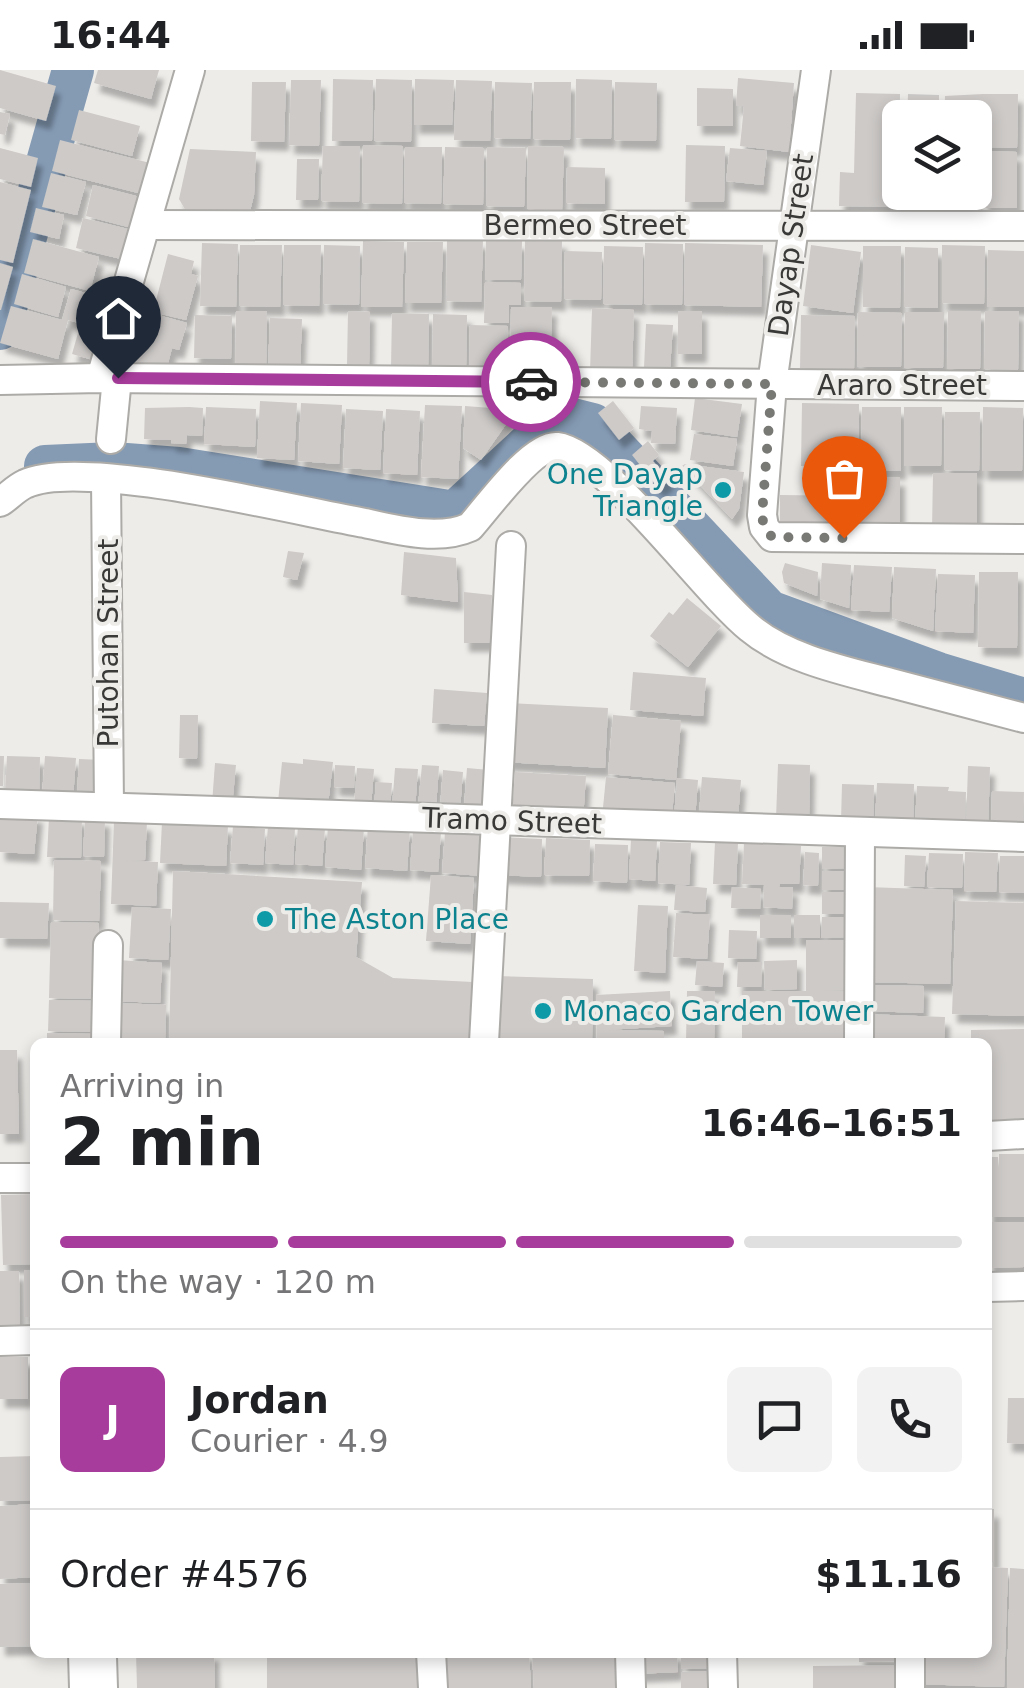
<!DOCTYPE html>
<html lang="en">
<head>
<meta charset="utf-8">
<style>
	:root { --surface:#fff; --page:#f2f2f2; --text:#202124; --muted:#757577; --line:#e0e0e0; --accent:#a83c9c }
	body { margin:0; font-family:"DejaVu Sans",sans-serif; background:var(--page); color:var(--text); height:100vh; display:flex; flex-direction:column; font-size:38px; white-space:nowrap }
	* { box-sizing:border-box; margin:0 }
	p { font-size:32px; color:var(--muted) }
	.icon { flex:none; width:55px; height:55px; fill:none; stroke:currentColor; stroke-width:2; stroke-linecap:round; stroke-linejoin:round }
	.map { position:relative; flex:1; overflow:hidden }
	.drawer { position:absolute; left:30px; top:968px; width:962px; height:620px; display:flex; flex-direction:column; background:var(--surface); border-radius:15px; box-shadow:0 5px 15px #0003 }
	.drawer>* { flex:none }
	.buttons { position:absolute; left:882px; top:30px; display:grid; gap:20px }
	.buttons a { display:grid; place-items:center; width:110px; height:110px; border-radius:15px; background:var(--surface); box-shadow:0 5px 15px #0003; font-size:50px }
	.pin { position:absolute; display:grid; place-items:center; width:85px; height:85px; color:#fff; margin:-102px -42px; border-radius:50% 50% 50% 0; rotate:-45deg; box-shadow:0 0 10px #0007 }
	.pin .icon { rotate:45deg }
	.courier { position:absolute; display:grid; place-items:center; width:100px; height:100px; margin:-50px; border:8px solid #a83c9c; border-radius:50%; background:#fff; color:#222; box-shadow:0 2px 12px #0007 }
	.overview em { font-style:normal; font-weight:600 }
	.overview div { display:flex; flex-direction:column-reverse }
	.overview { display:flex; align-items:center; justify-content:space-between; height:170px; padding:0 30px }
	h1 { font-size:65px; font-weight:600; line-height:75px }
	.bar { display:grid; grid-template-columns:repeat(4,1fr); gap:15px 10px; align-content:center; height:120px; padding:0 30px }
	.bar i { height:12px; border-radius:8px; background:var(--line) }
	.bar .current { background:var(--accent) }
	.bar p { grid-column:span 4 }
	.line { display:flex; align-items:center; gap:25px; padding:0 30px; border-top:2px solid var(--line) }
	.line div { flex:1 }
	.round { display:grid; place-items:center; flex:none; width:105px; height:105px; border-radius:15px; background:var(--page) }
	.status { display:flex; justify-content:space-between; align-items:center; height:70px; padding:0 50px; background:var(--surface); direction:ltr }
	.status svg { height:28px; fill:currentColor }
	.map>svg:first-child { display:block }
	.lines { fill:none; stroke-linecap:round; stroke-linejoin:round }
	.river { stroke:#859bb4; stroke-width:42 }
	.building { fill:#cdcac8; filter:url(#shadow) }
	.minor-casing { stroke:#adaba8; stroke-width:32 }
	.minor { stroke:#fff; stroke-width:28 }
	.done { stroke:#787875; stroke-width:10; stroke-dasharray:0 18 }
	.route { stroke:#a83c9c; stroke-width:12 }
	.culture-dot { fill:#0f9aa8; stroke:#eeece9; stroke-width:4 }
	.labels { text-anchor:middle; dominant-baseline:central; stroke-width:8; stroke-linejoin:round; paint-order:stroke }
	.street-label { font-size:28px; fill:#393937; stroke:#eeece9 }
	.culture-label { font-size:28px; fill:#0d838f; stroke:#eeece9; text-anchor:start }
</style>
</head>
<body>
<div class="status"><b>16:44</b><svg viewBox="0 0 49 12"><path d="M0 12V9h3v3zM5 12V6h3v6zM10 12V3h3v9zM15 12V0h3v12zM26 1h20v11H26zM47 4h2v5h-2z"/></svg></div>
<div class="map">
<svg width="1024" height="1618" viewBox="0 0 1024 1618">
	<defs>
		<filter id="shadow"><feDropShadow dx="5" dy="9" stdDeviation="2.5" flood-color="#0004"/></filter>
	</defs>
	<rect width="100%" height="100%" fill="#eeece9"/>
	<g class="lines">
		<g class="river">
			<polyline points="0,259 73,0"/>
			<polyline points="45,396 113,393 179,398 455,442 546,358 565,347 593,354 769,541 938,603 1024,629"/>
		</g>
	</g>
	<g class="building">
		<polygon points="0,0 56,16 46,51 0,38"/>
		<polygon points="98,0 159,0 151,29 94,13"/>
		<polygon points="738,8 794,13 789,82 740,76 744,36 736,36"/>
		<polygon points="333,9 373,10 372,71 332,71"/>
		<polygon points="376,9 412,10 411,72 374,71"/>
		<polygon points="415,9 454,10 452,55 414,55"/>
		<polygon points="576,9 612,10 611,69 575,68"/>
		<polygon points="291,10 321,10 319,76 289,75"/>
		<polygon points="456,10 492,11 490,71 454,70"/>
		<polygon points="252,12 286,12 284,72 251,71"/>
		<polygon points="495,12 532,13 530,69 494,68"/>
		<polygon points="534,12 571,12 570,70 533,69"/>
		<polygon points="615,12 657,13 656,71 614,70"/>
		<polygon points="697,18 733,19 733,56 697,56"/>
		<polygon points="856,23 900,24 898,137 839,136 840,102 854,103"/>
		<polygon points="908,24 939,25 939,48 907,48"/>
		<polygon points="983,24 1018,24 1017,78 982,77 983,64 975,64 975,48 944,48 945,26"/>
		<polygon points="79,40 140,56 132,86 71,70"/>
		<polygon points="0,42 10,44 5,65 0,64"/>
		<polygon points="60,70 150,93 142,124 52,101"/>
		<polygon points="363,75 403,76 402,134 362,133"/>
		<polygon points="686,75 725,76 724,132 685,132"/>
		<polygon points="323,76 360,76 359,132 321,131"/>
		<polygon points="528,76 564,77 562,140 527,139"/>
		<polygon points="405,77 442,77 441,134 404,133"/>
		<polygon points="445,77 484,78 483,135 443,134"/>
		<polygon points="487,77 526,78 524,137 486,136"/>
		<polygon points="0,78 38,88 31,117 0,109"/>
		<polygon points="730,78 767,81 763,115 726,111"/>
		<polygon points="190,79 256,82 254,125 249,145 186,141 179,129"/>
		<polygon points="983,81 1017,82 1017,138 983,138"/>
		<polygon points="297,89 319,89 318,130 296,130"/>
		<polygon points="567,97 605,98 605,134 566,133"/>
		<polygon points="51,103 86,112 77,145 42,137"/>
		<polygon points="0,112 31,120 13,193 0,190"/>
		<polygon points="93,115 140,127 132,158 86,146"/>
		<polygon points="904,122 939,122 938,135 904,135"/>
		<rect x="943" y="122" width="34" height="17"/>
		<polygon points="36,138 64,145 59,169 30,162"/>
		<polygon points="83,148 128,159 121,189 76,178"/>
		<polygon points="33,169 99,187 90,221 24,203"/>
		<polygon points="447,169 483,170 481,232 446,231"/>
		<polygon points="525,169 562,170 561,232 524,231"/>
		<polygon points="486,170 522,171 521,210 485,210"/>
		<polygon points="363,171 404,172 402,237 361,237"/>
		<polygon points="407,172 443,172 441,233 405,233"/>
		<polygon points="202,173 238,174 236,237 200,236"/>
		<polygon points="645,173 683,174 682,235 644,234"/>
		<polygon points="685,173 763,175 761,237 684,235"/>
		<polygon points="240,175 282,175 280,237 239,236"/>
		<polygon points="284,175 321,175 319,236 283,235"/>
		<polygon points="324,175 360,176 359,235 323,234"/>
		<polygon points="811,175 861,182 853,243 803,236"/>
		<polygon points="942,175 985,176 984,234 942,233"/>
		<polygon points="604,176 643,177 642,235 603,234"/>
		<polygon points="863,176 901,176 900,238 863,237"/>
		<polygon points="905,177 938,178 938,238 904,237"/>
		<polygon points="988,180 1024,181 1024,237 987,237"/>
		<polygon points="565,181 602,182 601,230 564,229"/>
		<polygon points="168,184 194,191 191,204 198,206 186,250 153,242"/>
		<polygon points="0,193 13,197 1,240 0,240"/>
		<polygon points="22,204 66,217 58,247 14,234"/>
		<polygon points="485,212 521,213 521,235 509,235 509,253 484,253"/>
		<polygon points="71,219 112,230 104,260 68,250 58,289 0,273 11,236 62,250"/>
		<polygon points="511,237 552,237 550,302 510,301"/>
		<polygon points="592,238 634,240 632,303 590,302"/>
		<polygon points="236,241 267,241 266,301 235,300"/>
		<polygon points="348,241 370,242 369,297 347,296"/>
		<rect x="678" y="241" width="24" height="43"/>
		<polygon points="948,241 981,241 980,299 947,299"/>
		<polygon points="985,241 1019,241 1018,300 984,299"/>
		<polygon points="147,242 187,253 179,280 172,278 165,305 133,297"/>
		<polygon points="858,242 902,243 901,297 857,297"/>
		<polygon points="905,242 944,242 943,298 904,298"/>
		<polygon points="392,243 429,244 428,299 391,298"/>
		<polygon points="433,244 467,245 466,299 432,298"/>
		<polygon points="195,245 232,246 231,289 194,288"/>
		<polygon points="801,245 855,246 854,299 800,298"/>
		<polygon points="270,248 302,249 300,300 268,299"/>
		<polygon points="646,254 673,255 670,299 644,298"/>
		<polygon points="470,255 508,256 507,301 469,300"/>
		<polygon points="80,256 101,262 93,290 72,284"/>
		<polygon points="695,328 742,334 737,367 691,360"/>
		<polygon points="260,331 297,333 294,390 257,388"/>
		<polygon points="613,331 634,358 619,370 598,343"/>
		<polygon points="301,333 342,335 339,394 298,391"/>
		<polygon points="802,333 859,334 858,421 826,420 827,396 801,396"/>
		<polygon points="425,335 462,336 458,409 421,407"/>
		<polygon points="465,336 516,340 481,390 463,378"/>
		<polygon points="641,336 677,338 675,374 651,373 652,361 639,359"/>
		<polygon points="189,337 203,338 202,366 187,365 186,374 171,373 171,370 144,369 145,338"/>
		<polygon points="206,337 256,339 255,377 204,374"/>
		<polygon points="862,337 901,337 901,401 861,400"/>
		<polygon points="904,337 942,337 941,396 904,396"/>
		<polygon points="983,337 1023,338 1022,401 982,401"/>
		<polygon points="346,339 383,341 380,400 343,398"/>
		<polygon points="386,339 420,341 417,405 383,403"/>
		<polygon points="945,342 980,342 979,401 944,400"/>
		<polygon points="694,364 737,369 733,396 690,390"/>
		<polygon points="648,371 659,385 653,391 670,410 659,419 632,385"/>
		<polygon points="685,394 744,402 739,439 732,449 682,396"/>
		<polygon points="933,403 977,403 977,461 932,461"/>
		<polygon points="862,407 900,407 900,462 861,462 860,446 860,467 780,466 780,425 861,426"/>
		<polygon points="288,481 304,483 297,510 283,507"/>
		<polygon points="404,482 456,488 458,532 401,525"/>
		<polygon points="785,493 818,502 817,526 784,513 782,502"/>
		<polygon points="822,493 851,495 849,538 820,529"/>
		<polygon points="854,495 892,497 889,542 851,540"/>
		<polygon points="894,497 936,499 933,561 892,548"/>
		<polygon points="979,502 1018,502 1017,578 978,577"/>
		<polygon points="938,504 975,505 973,563 935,561"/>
		<polygon points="464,522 492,525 490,573 464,573"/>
		<polygon points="687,528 721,556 688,597 650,566 669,542 673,545"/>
		<polygon points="633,602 706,608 703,646 630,640"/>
		<polygon points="434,619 487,623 484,656 432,653"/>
		<polygon points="508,633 608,638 605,698 504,692"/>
		<polygon points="180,645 198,645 197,689 179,688"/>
		<polygon points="613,645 681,651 676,710 608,704"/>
		<polygon points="0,686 4,686 3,716 0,716"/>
		<polygon points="7,686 40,687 39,725 5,724"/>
		<polygon points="45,686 76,688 73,728 42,725"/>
		<polygon points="79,689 103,690 101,726 77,725"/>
		<polygon points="303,689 333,692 328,735 278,732 282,692 303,694"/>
		<polygon points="215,693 236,695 232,736 212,734"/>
		<polygon points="778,694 810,695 809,750 776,749"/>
		<polygon points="335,695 355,696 354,718 334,717"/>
		<polygon points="422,695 439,696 436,737 418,736"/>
		<polygon points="968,696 990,697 988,758 966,757"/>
		<polygon points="357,698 374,699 371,737 354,736"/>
		<polygon points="395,698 418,699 415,739 392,738"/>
		<polygon points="467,698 489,700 485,738 464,736"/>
		<polygon points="443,700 463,702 460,739 440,737"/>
		<polygon points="515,702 586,706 583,749 512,744"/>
		<polygon points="606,707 675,713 671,754 602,748"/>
		<polygon points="702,707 741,710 738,747 699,744"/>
		<polygon points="677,708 698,710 695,749 674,748"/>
		<polygon points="376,712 392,713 390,738 374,737"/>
		<polygon points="877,713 914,714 913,754 875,753"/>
		<polygon points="842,714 874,715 873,753 841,752"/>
		<polygon points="917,716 949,717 948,721 966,722 965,755 915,753"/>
		<polygon points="992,721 1024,722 1023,762 991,760"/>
		<polygon points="0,741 38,744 34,784 0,782"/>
		<polygon points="49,747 82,747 81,788 47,787"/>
		<polygon points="85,748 105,748 104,787 83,786"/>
		<polygon points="114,750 147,752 145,790 124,791 158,792 156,836 111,834"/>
		<polygon points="162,752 228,755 226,796 160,793"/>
		<polygon points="368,755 410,758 407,801 365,798"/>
		<polygon points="233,756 265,759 263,795 230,793"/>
		<polygon points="268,756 295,758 293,795 265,793"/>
		<polygon points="298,756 325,758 322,796 295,794"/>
		<polygon points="328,756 364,758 361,800 325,797"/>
		<polygon points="413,760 441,762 438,802 410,800"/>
		<polygon points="445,762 486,765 483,806 442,803"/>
		<polygon points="500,767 542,769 541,807 498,805"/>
		<polygon points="546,768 590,770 589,806 544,805"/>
		<polygon points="631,769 657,770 655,811 629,809"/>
		<polygon points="660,772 691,773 689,815 658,813"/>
		<polygon points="715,772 738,773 736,815 713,814"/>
		<polygon points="744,773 801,776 799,814 780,814 779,817 793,817 792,839 763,837 764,815 742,814"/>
		<polygon points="595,774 628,775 627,813 593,811"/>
		<polygon points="822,777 850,777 850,798 822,799"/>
		<polygon points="805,782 819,783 818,816 803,815"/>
		<polygon points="965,782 998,783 996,822 964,821"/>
		<polygon points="929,783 963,784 962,818 927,817"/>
		<polygon points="905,785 926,786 924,817 904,816"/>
		<polygon points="1000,786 1024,786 1024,823 999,822"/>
		<polygon points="54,790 101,791 99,851 53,850"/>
		<polygon points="173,801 362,812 356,887 393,908 473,912 472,972 169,972"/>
		<rect x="822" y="801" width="29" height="19"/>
		<polygon points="431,805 474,808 470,874 426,871"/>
		<polygon points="676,815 707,818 705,842 674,840"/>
		<polygon points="732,817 761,819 760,839 731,838"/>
		<polygon points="866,817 953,820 950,914 863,912"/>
		<rect x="822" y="822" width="29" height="22"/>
		<polygon points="956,831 1024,833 1024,946 952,944"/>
		<polygon points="0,832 49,833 47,869 0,868"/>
		<polygon points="638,835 668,836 665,903 634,901"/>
		<polygon points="132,837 171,839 168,890 129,888"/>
		<polygon points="676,843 710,845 707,889 673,887"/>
		<rect x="760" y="845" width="31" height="23"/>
		<rect x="794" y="845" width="26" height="23"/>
		<polygon points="822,847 850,847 850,867 821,868"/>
		<polygon points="51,852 99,853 97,929 49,928"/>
		<polygon points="729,860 757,861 756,889 728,888"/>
		<polygon points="806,870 845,870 845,920 817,920 845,921 845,971 742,971 742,921 806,921"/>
		<polygon points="118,890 162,893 160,933 115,931"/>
		<polygon points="797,890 797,919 765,920 764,891"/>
		<polygon points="697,891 724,893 722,917 695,915"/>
		<polygon points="738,892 762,892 761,917 737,917"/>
		<polygon points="495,906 593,909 592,972 493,972"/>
		<polygon points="868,915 924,916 923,943 867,941"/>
		<polygon points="670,921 672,956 606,960 664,961 664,972 597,972 596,925"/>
		<polygon points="687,921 715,921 714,972 686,972"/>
		<polygon points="49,930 97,931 96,962 48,961"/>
		<polygon points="118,933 166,935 165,972 115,972"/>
		<polygon points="863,944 945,947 944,972 863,972"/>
		<polygon points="1024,959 1024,1057 988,1057 988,972 971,972 971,960"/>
		<polygon points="47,963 95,964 95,972 47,972"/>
		<polygon points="0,980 17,980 19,1064 0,1064"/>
		<polygon points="999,1084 1024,1084 1024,1147 988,1147 988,1087 998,1087 999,1100"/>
		<polygon points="35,1124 35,1194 3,1195 1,1125"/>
		<polygon points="988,1152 1024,1152 1024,1197 988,1198"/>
		<rect x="24" y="1200" width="11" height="47"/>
		<polygon points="0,1201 19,1201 20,1263 0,1263"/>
		<rect x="0" y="1287" width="28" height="42"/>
		<polygon points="1008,1328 1024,1328 1024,1374 1007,1373"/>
		<polygon points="35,1386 35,1430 0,1431 0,1387"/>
		<polygon points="35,1434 35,1507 0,1509 0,1436"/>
		<rect x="988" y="1439" width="6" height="53"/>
		<polygon points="988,1497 1008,1498 1004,1617 916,1614 916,1582 988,1582"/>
		<polygon points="1010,1498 1024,1499 1024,1618 1007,1618"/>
		<polygon points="30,1513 31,1538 35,1538 35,1576 0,1577 0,1514"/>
		<polygon points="136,1582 214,1582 215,1618 137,1618"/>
		<polygon points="267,1582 421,1582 424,1618 267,1618"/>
		<polygon points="436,1582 529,1582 531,1618 438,1618"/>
		<polygon points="532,1582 624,1582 624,1618 534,1618"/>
		<polygon points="636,1582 677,1582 678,1602 636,1604"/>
		<polygon points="681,1582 713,1582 713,1598 681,1599"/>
		<polygon points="859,1582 902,1582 902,1591 859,1592"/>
		<polygon points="906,1595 907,1618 813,1618 813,1596"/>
		<polygon points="714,1601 714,1618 681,1618 681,1602"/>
	</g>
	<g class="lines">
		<defs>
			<g id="minor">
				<polyline points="816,0 772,314 762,445 764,457 772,467 1024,469"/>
				<polyline points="146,155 1024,156"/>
				<polyline points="101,308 190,0"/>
				<polyline points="0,310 101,308 1024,316"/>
				<polyline points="111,369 117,308"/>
				<polyline points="106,409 109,737"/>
				<path d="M0,432c8,-5 16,-14 25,-18 56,-27 271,27 340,39 32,7 74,18 105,4 17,-19 63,-83 87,-80 48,6 148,145 193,181 37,31 96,43 141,55 44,12 89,23 133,35"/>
				<polyline points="0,734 1024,767"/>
				<polyline points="106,972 108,875"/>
				<polyline points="484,972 511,476"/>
				<polyline points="859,972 860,763"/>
				<polyline points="988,1066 1024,1064"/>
				<polyline points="0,1108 35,1108"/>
				<polyline points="988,1217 1024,1216"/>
				<polyline points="0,1271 35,1270"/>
				<polyline points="83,1582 84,1618"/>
				<polyline points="431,1582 433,1618"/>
				<polyline points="630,1582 631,1618"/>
				<polyline points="722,1582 723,1618"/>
				<polyline points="910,1582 910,1618"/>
				<polyline points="102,1587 103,1618"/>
			</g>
		</defs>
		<use href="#minor" class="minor-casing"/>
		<use href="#minor" class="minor"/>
	</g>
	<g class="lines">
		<polyline class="done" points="531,312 772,314 762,445 764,458 772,467 844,468"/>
		<polyline class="route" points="118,308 531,312"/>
	</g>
	<g class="culture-dot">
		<circle cx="723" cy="420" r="10"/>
		<circle cx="265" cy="849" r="10"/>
		<circle cx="543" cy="941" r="10"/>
	</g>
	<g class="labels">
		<g class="street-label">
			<text x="585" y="155">Bermeo Street</text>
			<text transform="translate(791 175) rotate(-82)">Dayap Street</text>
			<text x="902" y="315">Araro Street</text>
			<text transform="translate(108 573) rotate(-90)">Putohan Street</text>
			<text transform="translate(512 751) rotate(2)">Tramo Street</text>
		</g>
		<g class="culture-label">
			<text x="703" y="404" text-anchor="end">One Dayap<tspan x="703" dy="32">Triangle</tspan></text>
			<text x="285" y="849">The Aston Place</text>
			<text x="563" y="941">Monaco Garden Tower</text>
		</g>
	</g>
</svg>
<div class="buttons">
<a><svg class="icon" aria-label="layers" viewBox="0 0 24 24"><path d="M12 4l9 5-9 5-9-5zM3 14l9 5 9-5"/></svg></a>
</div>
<div class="pin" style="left:844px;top:468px;background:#ea580c"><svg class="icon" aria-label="bag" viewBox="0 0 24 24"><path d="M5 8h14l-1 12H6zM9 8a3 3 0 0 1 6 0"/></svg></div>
<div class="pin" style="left:118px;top:308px;background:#1f2937"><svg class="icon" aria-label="home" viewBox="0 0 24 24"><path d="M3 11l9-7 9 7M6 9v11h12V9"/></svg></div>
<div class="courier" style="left:531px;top:312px"><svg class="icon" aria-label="car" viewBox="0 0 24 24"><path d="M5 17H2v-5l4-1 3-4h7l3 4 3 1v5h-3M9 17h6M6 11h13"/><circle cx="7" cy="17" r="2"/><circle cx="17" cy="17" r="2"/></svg></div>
<section class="drawer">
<div class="overview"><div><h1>2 min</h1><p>Arriving in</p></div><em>16:46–16:51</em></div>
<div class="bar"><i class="current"></i><i class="current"></i><i class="current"></i><i></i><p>On the way · 120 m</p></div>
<div class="line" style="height:180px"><b class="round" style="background:var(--accent);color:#fff">J</b><div><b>Jordan</b><p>Courier · 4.9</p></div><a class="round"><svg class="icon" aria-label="chat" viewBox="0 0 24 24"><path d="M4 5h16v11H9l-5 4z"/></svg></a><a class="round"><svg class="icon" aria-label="phone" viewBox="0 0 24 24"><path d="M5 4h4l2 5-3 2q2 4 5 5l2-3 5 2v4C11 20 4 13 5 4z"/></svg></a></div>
<div class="line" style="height:130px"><div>Order #4576</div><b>$11.16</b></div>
</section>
</div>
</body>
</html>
